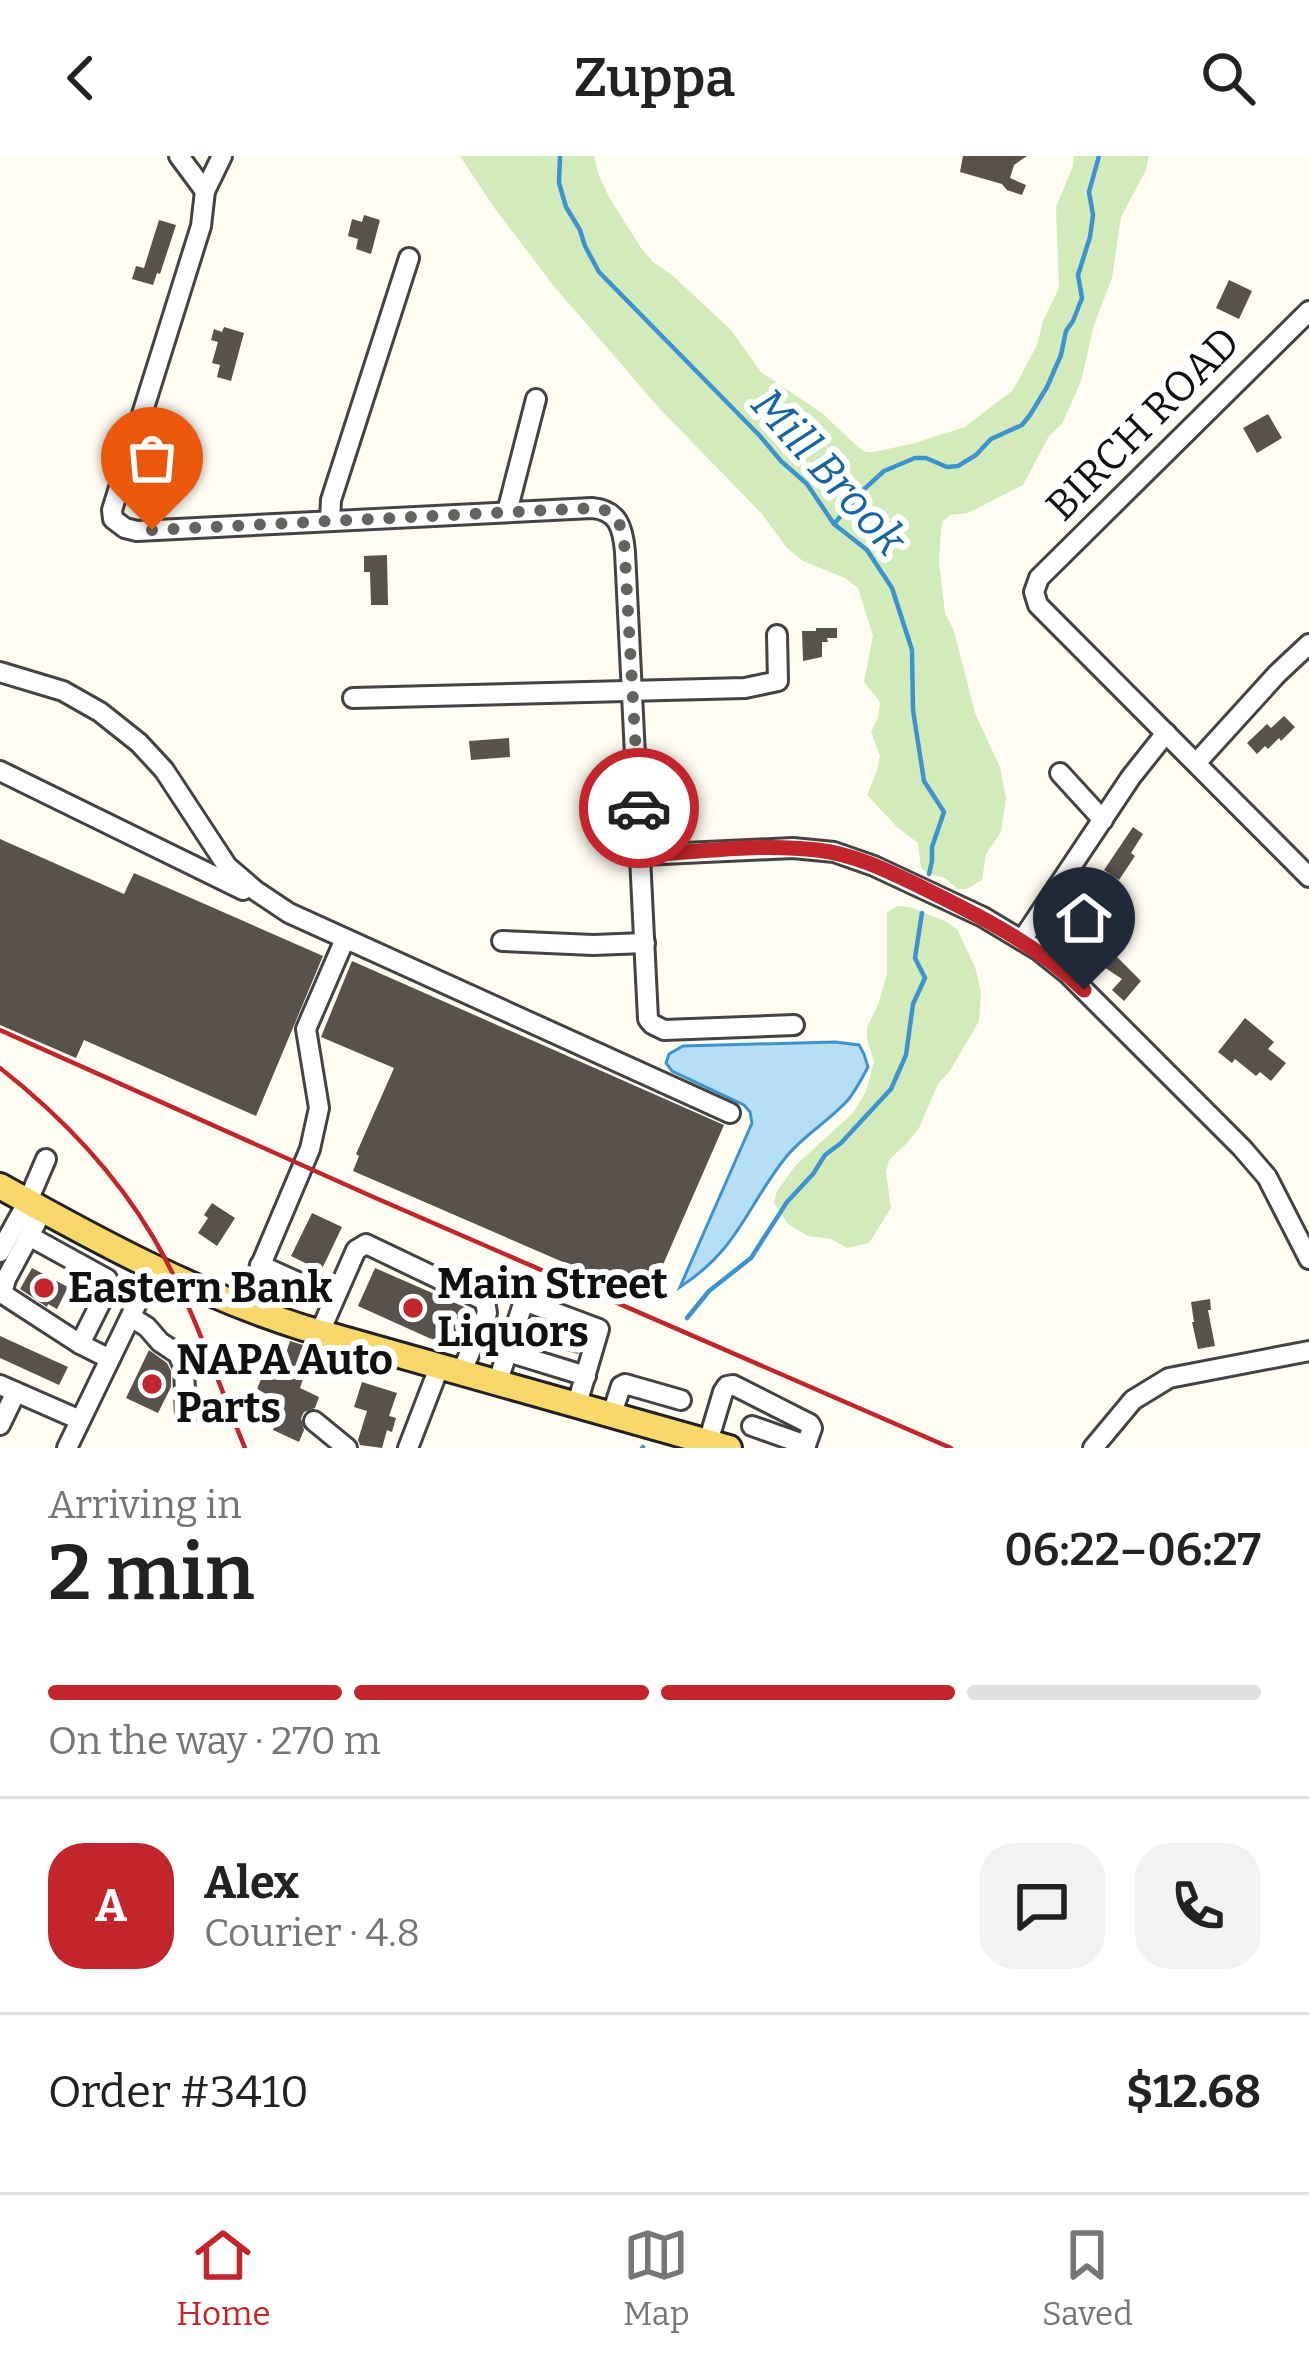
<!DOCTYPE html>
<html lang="en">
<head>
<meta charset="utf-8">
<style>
	:root { --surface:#fff; --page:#f2f2f2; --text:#222; --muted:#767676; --line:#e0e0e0; --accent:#c2252b }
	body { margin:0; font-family:Bitter,serif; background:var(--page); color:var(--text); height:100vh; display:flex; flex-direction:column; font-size:45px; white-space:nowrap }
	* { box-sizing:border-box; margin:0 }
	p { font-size:39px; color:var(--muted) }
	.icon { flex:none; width:66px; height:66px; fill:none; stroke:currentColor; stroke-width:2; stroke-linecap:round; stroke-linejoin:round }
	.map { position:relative; height:1292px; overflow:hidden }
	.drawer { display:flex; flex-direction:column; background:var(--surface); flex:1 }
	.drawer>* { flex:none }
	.pin { position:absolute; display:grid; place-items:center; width:102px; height:102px; color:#fff; margin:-123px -51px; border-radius:50% 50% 50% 0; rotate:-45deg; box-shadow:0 0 12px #0007 }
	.pin .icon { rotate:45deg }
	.courier { position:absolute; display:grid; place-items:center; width:120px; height:120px; margin:-60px; border:9px solid #c2252b; border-radius:50%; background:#fff; color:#222; box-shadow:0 3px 15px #0007 }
	.head em { font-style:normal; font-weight:600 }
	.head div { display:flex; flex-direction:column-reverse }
	.head { display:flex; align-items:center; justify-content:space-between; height:204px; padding:0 48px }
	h1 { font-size:78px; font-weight:600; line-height:90px }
	.bar { display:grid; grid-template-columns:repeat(4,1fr); gap:18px 12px; align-content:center; height:144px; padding:0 48px }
	.bar i { height:15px; border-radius:9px; background:var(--line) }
	.bar .on { background:var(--accent) }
	.bar p { grid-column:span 4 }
	.line { display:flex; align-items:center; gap:30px; padding:0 48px; border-top:3px solid var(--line) }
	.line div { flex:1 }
	.round { display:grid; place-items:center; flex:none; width:126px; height:126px; border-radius:36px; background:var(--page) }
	header { display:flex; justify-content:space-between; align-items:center; height:156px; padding:0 48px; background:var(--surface); font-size:54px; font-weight:600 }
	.dock { display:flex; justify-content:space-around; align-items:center; height:168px; border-top:3px solid var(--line); background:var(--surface); font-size:33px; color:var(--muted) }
	.dock a { display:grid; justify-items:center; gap:6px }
	.dock .on { color:var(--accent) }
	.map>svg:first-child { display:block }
	.green { fill:#d3eabb }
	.water { fill:#b6def7; stroke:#3d93cf; stroke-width:3 }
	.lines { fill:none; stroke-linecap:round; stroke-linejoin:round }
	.stream { stroke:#3d93cf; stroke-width:4.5 }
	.building { fill:#59514c }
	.minor-casing { stroke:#434343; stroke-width:24 }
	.major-casing { stroke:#212121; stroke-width:30 }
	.minor { stroke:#fff; stroke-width:18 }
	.major { stroke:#f9d768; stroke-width:24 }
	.rail { stroke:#c2252b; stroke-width:4.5 }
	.done { stroke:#64635f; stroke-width:12; stroke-dasharray:0 21.6 }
	.route { stroke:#c2252b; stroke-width:15 }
	.poi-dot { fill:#c2252b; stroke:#fff; stroke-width:4.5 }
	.labels { text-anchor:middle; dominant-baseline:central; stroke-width:12; stroke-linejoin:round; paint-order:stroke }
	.street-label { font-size:42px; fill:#101010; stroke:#fff }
	.poi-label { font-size:42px; font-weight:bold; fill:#101010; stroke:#fff; text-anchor:start }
	.water-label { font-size:45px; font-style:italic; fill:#1665a4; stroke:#fff }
</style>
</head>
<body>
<header><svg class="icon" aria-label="back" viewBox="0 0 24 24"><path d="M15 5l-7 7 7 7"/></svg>Zuppa<svg class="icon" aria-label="search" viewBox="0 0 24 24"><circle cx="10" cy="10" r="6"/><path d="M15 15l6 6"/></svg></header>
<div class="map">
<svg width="1309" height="1292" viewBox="0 0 1309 1292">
	<rect width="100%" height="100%" fill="#fffdf2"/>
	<g class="green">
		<polygon points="460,0 594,0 598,17 609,41 641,92 653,106 672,119 731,174 761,216 822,257 858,291 866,296 874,296 915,287 965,271 1013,234 1037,189 1043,165 1059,132 1056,51 1073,10 1074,0 1149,0 1146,14 1121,61 1112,122 1094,169 1081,225 1062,268 1049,280 1023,329 968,357 950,359 943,365 941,373 939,406 945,457 954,475 975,557 1000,611 1006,642 1001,676 986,698 982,724 967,733 958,733 945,722 929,718 921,712 918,687 898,672 867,639 877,615 880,600 871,576 878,562 880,546 864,526 873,480 858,432 845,422 803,405 787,392 761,357 659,252 553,129 493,50"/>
		<polygon points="898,750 910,751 947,766 957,773 975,811 981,836 979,865 950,915 938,928 919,972 908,986 889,1004 886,1016 891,1052 869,1087 847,1092 831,1083 808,1080 788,1068 774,1047 777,1035 796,1009 853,957 866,936 874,906 867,883 867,871 878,849 887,817 887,756"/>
	</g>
	<path class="water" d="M835,886l24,3 5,9 4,13c-6,11 -12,23 -20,33 -19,21 -44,35 -62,57 -40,50 -47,92 -106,130l72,-164 -2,-11 -6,-7 -72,-34 -6,-8 3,-9 14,-8z"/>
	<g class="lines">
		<g class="stream">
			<polyline points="560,0 559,27 566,51 580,74 585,90 599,116 760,280 781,305 807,328 834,368 867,394 892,432 912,494 913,554 924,625 944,656 932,691 932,705 929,718"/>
			<polyline points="834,368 860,337 884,315 915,302 926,302 947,311 958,310 976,299 991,283 1022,269 1030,259 1047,231 1061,199 1066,175 1073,165 1082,142 1078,119 1090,81 1093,59 1089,36 1099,0"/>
			<polyline points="687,1162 709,1135 751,1102 787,1046 813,1018 825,999 841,987 891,933 906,899 913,848 925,822 915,802 922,757"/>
			<polyline points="642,1292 643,1291"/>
		</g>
	</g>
	<g class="building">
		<polygon points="963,0 1027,0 1014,9 1010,22 1026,29 1022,39 1007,34 1002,28 960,16"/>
		<polygon points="364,59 380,64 371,98 356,93 358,83 348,80 352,63 362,66"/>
		<polygon points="159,64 176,69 160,118 157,117 153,129 132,123 136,110 144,112"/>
		<polygon points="1229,124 1252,135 1239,163 1216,152"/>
		<polygon points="224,171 244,177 231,225 217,221 220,209 212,207 218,186 211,184 214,173 222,176"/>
		<polygon points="1268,258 1282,282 1257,297 1243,272"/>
		<polygon points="387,399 388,449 371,449 370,416 364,416 364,400"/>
		<polygon points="816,472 837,472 837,482 827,482 828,486 822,486 822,501 803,505 802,475 816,475"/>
		<polygon points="1284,560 1295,571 1281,585 1279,582 1268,593 1265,590 1257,598 1247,587 1267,568 1271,572"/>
		<polygon points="509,582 510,601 471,604 469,585"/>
		<polygon points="1133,671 1143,678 1131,697 1135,700 1119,724 1104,714"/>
		<polygon points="0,683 124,738 134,717 323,800 256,960 84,884 76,902 0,869"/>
		<polygon points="1111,795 1141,825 1124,845 1112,834 1122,823 1101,809"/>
		<polygon points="352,805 724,969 648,1143 353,1015 359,1000 356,998 394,912 321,881"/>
		<polygon points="1245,862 1274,886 1268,893 1286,907 1271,925 1260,916 1256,920 1235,903 1232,907 1218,896"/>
		<polygon points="212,1047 235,1062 217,1090 198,1077 208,1062 204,1059"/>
		<polygon points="312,1057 342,1071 321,1115 291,1100"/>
		<polygon points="32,1112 68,1131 57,1153 48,1148 47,1151 20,1133"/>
		<polygon points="375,1112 469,1153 453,1189 429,1182 358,1150"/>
		<polygon points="1210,1143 1211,1154 1208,1154 1215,1190 1198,1193 1192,1166 1194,1166 1191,1146"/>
		<polygon points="532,1163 583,1181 578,1198 526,1184"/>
		<polygon points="0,1180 68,1211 59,1229 0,1202"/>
		<polygon points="290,1185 313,1192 300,1232 319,1241 315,1252 304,1256 301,1262 304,1274 299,1286 273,1274 281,1257 262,1248 266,1238 257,1233 264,1216 278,1222"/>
		<polygon points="149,1194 167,1207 171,1215 171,1231 158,1257 126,1242"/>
		<polygon points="362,1226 397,1237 389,1260 396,1262 392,1276 387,1274 382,1292 360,1289 358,1284 367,1255 354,1251"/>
	</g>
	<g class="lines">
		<defs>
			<g id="minor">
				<polyline points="179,0 205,35"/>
				<path d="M222,0l-17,35 -4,35 -89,284 1,9 12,9 12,3 455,-23c26,2 31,20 33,44l23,467 4,5 12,6 130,-5"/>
				<polyline points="1309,155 1039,422 1034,436 1038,449 1309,721"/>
				<polyline points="507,356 536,243"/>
				<polyline points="330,365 331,344 409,102"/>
				<polyline points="0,516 63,535 100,556 139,587 164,614 227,710 256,735 289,757 730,957"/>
				<polyline points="353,542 745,532 778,525 777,479"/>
				<polyline points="1197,606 1277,518 1309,488"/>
				<polyline points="0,615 243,734"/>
				<polyline points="1060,617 1103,664"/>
				<polyline points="642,699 793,692 834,696 874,710 983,761 1038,794 1068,818 1242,992 1267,1021 1309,1103"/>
				<polyline points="1022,784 1131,621 1166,577"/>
				<polyline points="502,785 593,789 645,787"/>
				<polyline points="43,1054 6,1123 3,1134 6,1140 80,1188 110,1203"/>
				<polyline points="29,1080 107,1123 107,1134 80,1188"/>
				<polyline points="0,1096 28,1045 46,1003"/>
				<polyline points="260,1109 333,1142"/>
				<polyline points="243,1151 310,993 319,952 306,873 345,783"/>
				<polyline points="131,1161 147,1171 160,1186 178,1198 184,1212 186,1260"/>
				<polyline points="320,1176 356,1094 366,1088 485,1145 487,1157 462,1215"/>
				<polyline points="508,1196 586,1220"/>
				<polyline points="498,1225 524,1145 599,1173 577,1248"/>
				<polyline points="0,1229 80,1264"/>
				<polyline points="612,1258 621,1230 625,1228 681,1244"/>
				<polyline points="314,1265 347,1292"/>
				<polyline points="0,1269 16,1236"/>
				<polyline points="752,1270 806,1289 805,1292"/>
				<polyline points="708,1286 723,1236 727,1230 733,1229 810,1268 812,1272 806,1289"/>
				<polyline points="67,1292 154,1112"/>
				<polyline points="408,1292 440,1209"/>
				<polyline points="1093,1292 1133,1244 1169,1222 1309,1195"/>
			</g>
			<path id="major" d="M0,1030c98,55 196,108 304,142l425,120"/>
		</defs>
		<use href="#minor" class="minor-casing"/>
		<use href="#major" class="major-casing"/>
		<use href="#minor" class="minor"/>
		<use href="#major" class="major"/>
		<g class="rail">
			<polyline points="0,874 371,1040 951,1292"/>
			<path d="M0,912c61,48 114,103 153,169 39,66 63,141 92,211"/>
		</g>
	</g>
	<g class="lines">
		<path class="done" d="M152,374l440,-22c20,0 29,13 32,32l15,268"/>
		<path class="route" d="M639,652l3,47c57,-3 118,-12 175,-5 37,4 71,21 104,37 59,29 115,57 163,103"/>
	</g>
	<g class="poi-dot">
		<circle cx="44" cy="1132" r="12"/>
		<circle cx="413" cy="1152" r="12"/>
		<circle cx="152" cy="1228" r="12"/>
	</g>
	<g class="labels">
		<g class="street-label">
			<text transform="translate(1143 268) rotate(-45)">BIRCH ROAD</text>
		</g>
		<g class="poi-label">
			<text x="437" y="1128">Main Street<tspan x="437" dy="48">Liquors</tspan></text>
			<text x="68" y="1132">Eastern Bank</text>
			<text x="176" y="1204">NAPA Auto<tspan x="176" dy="48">Parts</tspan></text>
		</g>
		<g class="water-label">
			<text transform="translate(829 316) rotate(48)">Mill Brook</text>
		</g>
	</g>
</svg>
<div class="pin" style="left:152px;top:374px;background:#ea580c"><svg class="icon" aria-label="bag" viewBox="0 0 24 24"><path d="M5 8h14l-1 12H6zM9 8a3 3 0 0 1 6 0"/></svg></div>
<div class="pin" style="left:1084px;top:834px;background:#1f2937"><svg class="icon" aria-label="home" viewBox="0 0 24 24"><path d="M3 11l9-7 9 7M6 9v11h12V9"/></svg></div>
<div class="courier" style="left:639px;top:652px"><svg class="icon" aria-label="car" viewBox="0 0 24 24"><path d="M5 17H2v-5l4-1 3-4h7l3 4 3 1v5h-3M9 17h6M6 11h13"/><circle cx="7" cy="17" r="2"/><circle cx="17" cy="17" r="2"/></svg></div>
</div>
<section class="drawer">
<div class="head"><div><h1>2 min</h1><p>Arriving in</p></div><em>06:22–06:27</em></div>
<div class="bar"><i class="on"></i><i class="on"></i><i class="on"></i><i></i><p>On the way · 270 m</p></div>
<div class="line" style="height:216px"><b class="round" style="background:var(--accent);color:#fff">A</b><div><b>Alex</b><p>Courier · 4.8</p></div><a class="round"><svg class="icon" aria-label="chat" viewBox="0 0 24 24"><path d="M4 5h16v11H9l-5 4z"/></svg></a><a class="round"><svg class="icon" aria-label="phone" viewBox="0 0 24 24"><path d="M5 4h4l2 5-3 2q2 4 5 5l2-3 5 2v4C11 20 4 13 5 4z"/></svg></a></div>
<div class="line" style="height:156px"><div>Order #3410</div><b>$12.68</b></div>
</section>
<nav class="dock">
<a class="on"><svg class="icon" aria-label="home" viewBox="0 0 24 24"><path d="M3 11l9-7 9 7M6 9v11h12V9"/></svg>Home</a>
<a><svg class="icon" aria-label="map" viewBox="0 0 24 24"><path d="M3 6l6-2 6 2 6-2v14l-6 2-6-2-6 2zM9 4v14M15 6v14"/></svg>Map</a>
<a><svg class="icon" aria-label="saved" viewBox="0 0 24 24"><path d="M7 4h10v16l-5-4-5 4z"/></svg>Saved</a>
</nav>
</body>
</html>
